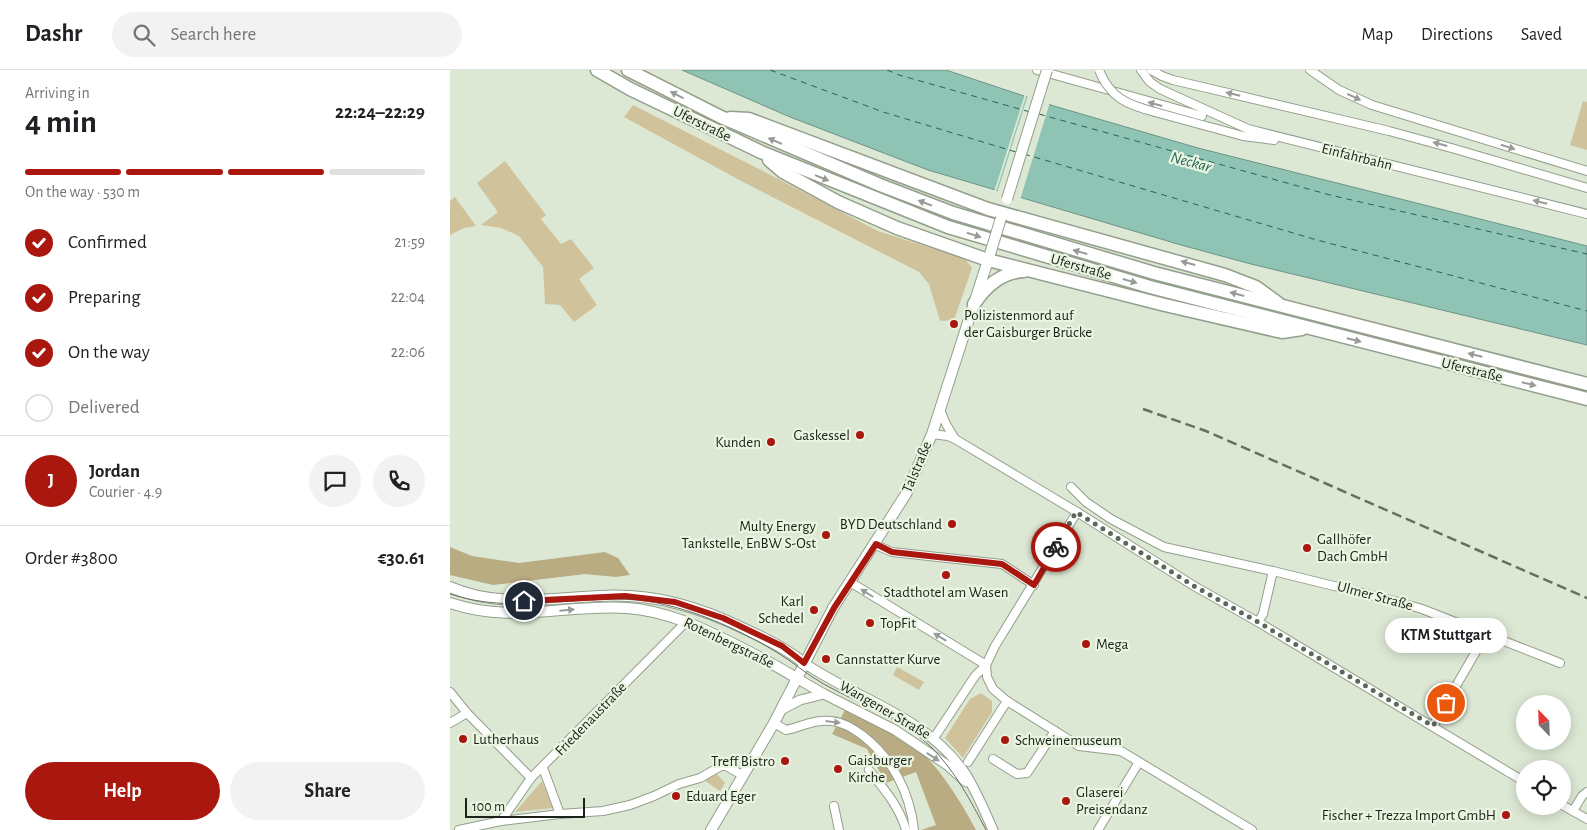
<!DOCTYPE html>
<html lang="en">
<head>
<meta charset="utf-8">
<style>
	:root { --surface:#fff; --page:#f2f2f2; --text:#202124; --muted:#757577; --line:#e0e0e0; --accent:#a9170e }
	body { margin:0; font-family:"Alegreya Sans",sans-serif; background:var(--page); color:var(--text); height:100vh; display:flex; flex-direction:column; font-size:19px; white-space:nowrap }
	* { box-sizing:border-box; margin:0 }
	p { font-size:16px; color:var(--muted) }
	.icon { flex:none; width:28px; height:28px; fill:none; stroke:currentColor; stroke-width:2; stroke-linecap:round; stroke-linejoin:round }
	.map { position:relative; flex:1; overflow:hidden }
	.details { display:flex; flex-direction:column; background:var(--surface); width:450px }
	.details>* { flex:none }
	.needle { width:32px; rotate:337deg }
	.fabs { position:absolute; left:1066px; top:625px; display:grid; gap:10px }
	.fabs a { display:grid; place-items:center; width:55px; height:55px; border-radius:50%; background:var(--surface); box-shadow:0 2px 12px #0003; font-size:25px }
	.scale { position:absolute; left:15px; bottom:12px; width:120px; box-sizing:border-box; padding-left:5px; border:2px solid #1c2119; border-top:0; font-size:14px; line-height:18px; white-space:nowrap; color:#1c2119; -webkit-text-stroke:4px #e9f5e1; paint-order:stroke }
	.pin { position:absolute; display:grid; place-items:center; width:42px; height:42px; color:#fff; margin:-21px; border:2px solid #fff; border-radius:50%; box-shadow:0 1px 5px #0007 }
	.courier { position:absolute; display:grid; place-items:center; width:50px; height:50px; margin:-25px; border:4px solid #a9170e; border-radius:50%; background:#fff; color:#222; box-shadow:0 1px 6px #0007 }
	.bubble { position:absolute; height:35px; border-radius:18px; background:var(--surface); box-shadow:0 2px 12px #0003; font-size:16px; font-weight:700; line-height:35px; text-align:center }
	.overview em { font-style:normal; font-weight:700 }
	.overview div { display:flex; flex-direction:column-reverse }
	.overview { display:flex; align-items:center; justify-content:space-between; height:85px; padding:0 25px }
	h1 { font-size:32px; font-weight:700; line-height:38px }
	.bar { display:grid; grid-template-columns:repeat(4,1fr); gap:8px 5px; align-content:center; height:60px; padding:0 25px }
	.bar i { height:6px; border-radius:4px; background:var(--line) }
	.bar .active { background:var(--accent) }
	.bar p { grid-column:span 4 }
	.line { display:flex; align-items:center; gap:12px; padding:0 25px; border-top:1px solid var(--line) }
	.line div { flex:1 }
	.round { display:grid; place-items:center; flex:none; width:52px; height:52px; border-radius:26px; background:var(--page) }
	ol { padding:0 25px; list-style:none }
	li { display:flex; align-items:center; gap:15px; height:55px }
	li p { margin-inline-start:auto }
	li .icon { padding:5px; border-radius:50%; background:var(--accent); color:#fff; stroke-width:4 }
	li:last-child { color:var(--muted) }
	li i { width:28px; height:28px; border:2px solid var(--line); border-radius:50% }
	.button { display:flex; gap:10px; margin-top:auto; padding:10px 25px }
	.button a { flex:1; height:58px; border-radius:30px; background:var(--accent); color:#fff; font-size:20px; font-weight:700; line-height:58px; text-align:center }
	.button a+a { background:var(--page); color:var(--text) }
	header { display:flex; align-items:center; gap:30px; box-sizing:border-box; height:70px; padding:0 25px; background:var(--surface); border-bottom:1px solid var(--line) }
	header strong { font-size:24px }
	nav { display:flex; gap:28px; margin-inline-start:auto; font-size:18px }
	.search { width:350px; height:45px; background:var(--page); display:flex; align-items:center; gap:12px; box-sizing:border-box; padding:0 18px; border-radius:28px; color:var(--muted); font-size:19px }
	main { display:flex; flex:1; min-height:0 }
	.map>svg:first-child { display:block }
	.green { fill:#d0c39c }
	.forest { fill:#baac82 }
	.water { fill:#8fc4b5; stroke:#6c9386 }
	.pier { fill:#dce8d4 }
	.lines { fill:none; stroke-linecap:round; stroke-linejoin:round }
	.ferry { stroke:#226455; stroke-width:1; stroke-dasharray:6 5; stroke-linecap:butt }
	.minor-casing { stroke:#939f8c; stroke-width:10 }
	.tertiary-casing { stroke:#939f8c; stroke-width:11 }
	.secondary-casing { stroke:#939f8c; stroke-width:12 }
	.trunk-casing { stroke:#939f8c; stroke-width:15 }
	.minor { stroke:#fff; stroke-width:8 }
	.tertiary { stroke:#fff; stroke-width:9 }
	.secondary { stroke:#fff; stroke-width:10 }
	.trunk { stroke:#fff; stroke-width:12 }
	.tram { stroke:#676f62; stroke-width:1 }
	.rail { stroke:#676f62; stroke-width:2.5; stroke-dasharray:10 5; stroke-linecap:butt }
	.minor-bridge-casing { stroke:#939f8c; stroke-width:10; stroke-linecap:butt }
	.secondary-bridge-casing { stroke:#939f8c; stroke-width:12; stroke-linecap:butt }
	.minor-bridge { stroke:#fff; stroke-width:8 }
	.secondary-bridge { stroke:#fff; stroke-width:10 }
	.oneway { fill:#999b98 }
	.done { stroke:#5f675a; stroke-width:5; stroke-dasharray:0 9 }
	.route { stroke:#a9170e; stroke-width:6 }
	.poi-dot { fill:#a9170e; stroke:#e9f5e1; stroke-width:2 }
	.labels { text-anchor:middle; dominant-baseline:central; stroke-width:4.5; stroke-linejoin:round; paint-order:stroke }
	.street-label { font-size:15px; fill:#1c2119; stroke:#e9f5e1 }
	.poi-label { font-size:15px; fill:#1c2119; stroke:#e9f5e1; text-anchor:start }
	.water-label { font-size:16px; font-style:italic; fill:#226455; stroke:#e9f5e1 }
</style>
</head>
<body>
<header>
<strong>Dashr</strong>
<div class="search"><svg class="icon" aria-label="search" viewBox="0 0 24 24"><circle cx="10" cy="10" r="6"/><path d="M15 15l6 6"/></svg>Search here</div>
<nav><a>Map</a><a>Directions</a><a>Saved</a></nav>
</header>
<main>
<section class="details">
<div class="overview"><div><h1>4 min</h1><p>Arriving in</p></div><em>22:24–22:29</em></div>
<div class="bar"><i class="active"></i><i class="active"></i><i class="active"></i><i></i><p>On the way · 530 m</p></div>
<ol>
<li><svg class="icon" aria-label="check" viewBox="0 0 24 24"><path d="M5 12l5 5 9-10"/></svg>Confirmed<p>21:59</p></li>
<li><svg class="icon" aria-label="check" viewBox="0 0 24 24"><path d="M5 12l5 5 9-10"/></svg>Preparing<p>22:04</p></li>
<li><svg class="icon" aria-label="check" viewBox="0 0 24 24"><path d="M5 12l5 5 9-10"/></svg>On the way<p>22:06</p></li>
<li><i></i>Delivered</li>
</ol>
<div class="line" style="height:90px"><b class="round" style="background:var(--accent);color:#fff">J</b><div><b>Jordan</b><p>Courier · 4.9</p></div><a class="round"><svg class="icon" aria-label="chat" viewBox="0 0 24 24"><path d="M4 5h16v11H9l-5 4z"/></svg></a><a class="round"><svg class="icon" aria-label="phone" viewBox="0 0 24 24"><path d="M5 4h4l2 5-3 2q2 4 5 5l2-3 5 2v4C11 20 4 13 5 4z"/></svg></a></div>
<div class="line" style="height:65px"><div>Order #3800</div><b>€30.61</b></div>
<div class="button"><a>Help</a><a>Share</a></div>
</section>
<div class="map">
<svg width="1137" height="760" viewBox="0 0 1137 760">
	<rect width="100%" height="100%" fill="#dce8d4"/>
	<g class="green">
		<polygon points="1133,31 1137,32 1137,80 1120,75"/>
		<polygon points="183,35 309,99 428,161 515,189 522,198 504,250 490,251 479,214 469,202 293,112 174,47"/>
		<polygon points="55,91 96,145 91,149 111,174 121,169 144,198 129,209 147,235 124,252 110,235 95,234 93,197 69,166 51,158 31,155 48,142 27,113"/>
		<polygon points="5,127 26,156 14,158 0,165 0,131"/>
		<polygon points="447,597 474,612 469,620 443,605"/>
		<polygon points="531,623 542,631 542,642 513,688 495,668 520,629"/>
		<polygon points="266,703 275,713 270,721 255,711"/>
		<polygon points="92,711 103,738 65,742"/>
	</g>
	<g class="forest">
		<polygon points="0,477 22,486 69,493 155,482 168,488 180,505 166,507 135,504 43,515 0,505"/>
		<path d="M396,638c22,11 53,24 71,40 24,21 44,54 59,82h-55l15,-5 -20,-53 -30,11 -19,-34 -35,-15z"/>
	</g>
	<polygon class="water" points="232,0 496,0 604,36 748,78 1137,176 1137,275 801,194 731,175 478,100 340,47"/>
	<g class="pier">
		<polygon points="575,24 577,24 546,122 544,122"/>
		<polygon points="578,25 600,32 570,130 547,123"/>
	</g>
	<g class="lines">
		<g class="ferry">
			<polyline points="320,0 433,42 566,82"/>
			<polyline points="437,0 449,5 580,42"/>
			<polyline points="589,44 880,125 1137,184"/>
			<polyline points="574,84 867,170 1137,241"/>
		</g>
		<defs>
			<g id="minor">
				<polyline points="587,0 752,46"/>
				<polyline points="691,0 700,12 710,19 798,59 1137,144"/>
				<polyline points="701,0 712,6 723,10 939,61 1005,79 1137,118"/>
				<polyline points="860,0 889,20 922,35 1137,101"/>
				<polyline points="705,42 793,66 824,70"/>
				<polyline points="490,340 496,354 505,369"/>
				<polyline points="482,364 498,366 505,369 627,442 744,516 808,552 1075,712"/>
				<polyline points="621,417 636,432 661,449 714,477 823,501 945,531 972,539 1110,593"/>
				<polyline points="426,475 442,482 552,494 584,515"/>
				<polyline points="400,512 536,595"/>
				<polyline points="808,552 813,544 823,501"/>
				<polyline points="536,595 537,607 543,619 557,631 629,676 671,681 802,760"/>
				<polyline points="0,622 17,643 81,708"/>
				<polyline points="0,653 17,643"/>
				<path d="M324,653l12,7c15,-3 29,-11 45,-9 12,1 21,7 31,14 30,23 48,57 52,95"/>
				<polyline points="983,656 1036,564"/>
				<polyline points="484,668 525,606 536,595 545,576 627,442"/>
				<polyline points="543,689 567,704 577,703 605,661"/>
				<polyline points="518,692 557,631"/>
				<polyline points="93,698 110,744"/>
				<path d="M419,700c15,19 30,36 37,60"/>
				<polyline points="1112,735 1137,749"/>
				<polyline points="384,736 389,760"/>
				<polyline points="1123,741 1132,726 1137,722"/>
				<polyline points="51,751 81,708 237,551"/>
				<polyline points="9,760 51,751 110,744 153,741 180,735 204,726 229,714 250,708 271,696 276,696 292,705"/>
				<polyline points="648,760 689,692"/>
			</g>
			<g id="tertiary">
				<path d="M354,593c53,36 118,52 158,106 11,14 23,43 31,61"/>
				<polyline points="348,609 374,624 445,660 497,695 516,712"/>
				<polyline points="331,640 350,630 374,624"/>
			</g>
			<g id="secondary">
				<path d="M0,517c48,21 99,11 150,9 55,-3 100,11 149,35 20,9 38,18 55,32"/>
				<path d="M0,533c61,21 116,1 177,5 40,3 73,19 107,36 22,11 43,22 64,35"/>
				<polyline points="261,760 324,653 383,538 456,424 482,364 540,184"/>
			</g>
			<g id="trunk">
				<polyline points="147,0 180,19 311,82 498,157 700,217 1137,329"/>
				<polyline points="178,0 271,47 430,115 503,143 704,203 1137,314"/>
				<polyline points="280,48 299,49 538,139 775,205 806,217 828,233"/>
				<polyline points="319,90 333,102 388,132 447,158 538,190 715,235 832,262 852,259"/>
				<path d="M524,234c11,-17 28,-32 50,-33"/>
			</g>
		</defs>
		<use href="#minor" class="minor-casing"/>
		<use href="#tertiary" class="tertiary-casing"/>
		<use href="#secondary" class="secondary-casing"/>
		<use href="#trunk" class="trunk-casing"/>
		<use href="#minor" class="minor"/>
		<use href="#tertiary" class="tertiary"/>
		<use href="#secondary" class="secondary"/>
		<use href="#trunk" class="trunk"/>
		<path class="tram" d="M0,524c63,21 123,1 188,6 47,5 99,28 140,53 15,9 28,21 44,30 37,21 79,35 110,65 23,23 39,53 54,82"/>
		<polyline class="rail" points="693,339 756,361 1137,528"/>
		<defs>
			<path id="minor-bridge" d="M649,0c11,28 29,35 56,42"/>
			<g id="secondary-bridge">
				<polyline points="557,129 597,0"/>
				<polyline points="540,184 551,148"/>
			</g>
		</defs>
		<use href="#minor-bridge" class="minor-bridge-casing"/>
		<use href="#secondary-bridge" class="secondary-bridge-casing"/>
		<use href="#minor-bridge" class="minor-bridge"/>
		<use href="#secondary-bridge" class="secondary-bridge"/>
	</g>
	<defs><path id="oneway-solid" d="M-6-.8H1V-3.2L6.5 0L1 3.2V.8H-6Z" transform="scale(1.25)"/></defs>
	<g class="oneway">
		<use href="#oneway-solid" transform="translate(783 24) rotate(-167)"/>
		<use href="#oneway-solid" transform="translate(227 25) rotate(-153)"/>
		<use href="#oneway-solid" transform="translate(904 27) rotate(25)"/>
		<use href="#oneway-solid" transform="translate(705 34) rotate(-165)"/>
		<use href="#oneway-solid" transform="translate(325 71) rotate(-157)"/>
		<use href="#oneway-solid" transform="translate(990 74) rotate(-165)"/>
		<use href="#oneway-solid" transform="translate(1058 77) rotate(17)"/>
		<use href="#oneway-solid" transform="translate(372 108) rotate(22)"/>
		<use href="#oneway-solid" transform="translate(1090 132) rotate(-166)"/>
		<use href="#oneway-solid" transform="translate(475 133) rotate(-159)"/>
		<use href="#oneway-solid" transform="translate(524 165) rotate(17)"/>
		<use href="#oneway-solid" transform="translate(630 182) rotate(-164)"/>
		<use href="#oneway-solid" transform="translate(738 193) rotate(-165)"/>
		<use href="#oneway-solid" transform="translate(680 211) rotate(16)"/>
		<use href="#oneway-solid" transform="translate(787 224) rotate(-165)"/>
		<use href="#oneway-solid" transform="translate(904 270) rotate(14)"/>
		<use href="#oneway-solid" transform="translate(1025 285) rotate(-166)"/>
		<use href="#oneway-solid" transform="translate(1079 314) rotate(14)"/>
		<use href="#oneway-solid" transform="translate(417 523) rotate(-148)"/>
		<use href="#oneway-solid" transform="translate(117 540) rotate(-5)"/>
		<use href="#oneway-solid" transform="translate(490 567) rotate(-149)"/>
		<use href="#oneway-solid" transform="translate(383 652) rotate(7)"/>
		<use href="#oneway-solid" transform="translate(483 687) rotate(33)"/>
	</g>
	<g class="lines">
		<polyline class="done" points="606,477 626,442 744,516 808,552 983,656 996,633"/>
		<polyline class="route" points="74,531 175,526 225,532 273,548 332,576 354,593 384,538 426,474 442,482 552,494 584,515 606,477"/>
	</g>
	<g class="poi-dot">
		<circle cx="504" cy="254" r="5"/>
		<circle cx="410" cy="365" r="5"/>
		<circle cx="321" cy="372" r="5"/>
		<circle cx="502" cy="454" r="5"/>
		<circle cx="376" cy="465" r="5"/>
		<circle cx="857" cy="478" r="5"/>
		<circle cx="496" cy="505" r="5"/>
		<circle cx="364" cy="540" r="5"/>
		<circle cx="420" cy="553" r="5"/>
		<circle cx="636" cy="574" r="5"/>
		<circle cx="376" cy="589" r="5"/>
		<circle cx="13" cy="669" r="5"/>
		<circle cx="555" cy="670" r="5"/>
		<circle cx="335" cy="691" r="5"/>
		<circle cx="388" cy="699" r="5"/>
		<circle cx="226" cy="726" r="5"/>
		<circle cx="616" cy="731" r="5"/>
		<circle cx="1056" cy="745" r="5"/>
	</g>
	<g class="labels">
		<g class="street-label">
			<text transform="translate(252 54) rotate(26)">Uferstraße</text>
			<text transform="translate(907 87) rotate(14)">Einfahrbahn</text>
			<text transform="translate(631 197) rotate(16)">Uferstraße</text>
			<text transform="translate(1022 300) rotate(14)">Uferstraße</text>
			<text transform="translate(467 397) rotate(-67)">Talstraße</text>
			<text transform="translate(925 526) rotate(15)">Ulmer Straße</text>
			<text transform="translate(279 573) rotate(26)">Rotenbergstraße</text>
			<text transform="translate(435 640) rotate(30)">Wangener Straße</text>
			<text transform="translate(141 649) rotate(-46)">Friedenaustraße</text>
		</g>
		<g class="poi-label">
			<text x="514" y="245">Polizistenmord auf<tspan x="514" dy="17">der Gaisburger Brücke</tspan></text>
			<text x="400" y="365" text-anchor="end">Gaskessel</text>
			<text x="311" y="372" text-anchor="end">Kunden</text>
			<text x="492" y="454" text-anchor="end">BYD Deutschland</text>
			<text x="366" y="456" text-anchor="end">Multy Energy<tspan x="366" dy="17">Tankstelle, EnBW S-Ost</tspan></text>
			<text x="867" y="469">Gallhöfer<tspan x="867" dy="17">Dach GmbH</tspan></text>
			<text x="496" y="522" text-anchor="middle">Stadthotel am Wasen</text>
			<text x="354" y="531" text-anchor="end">Karl<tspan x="354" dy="17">Schedel</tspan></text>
			<text x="430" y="553">TopFit</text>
			<text x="646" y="574">Mega</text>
			<text x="386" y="589">Cannstatter Kurve</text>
			<text x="23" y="669">Lutherhaus</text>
			<text x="565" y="670">Schweinemuseum</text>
			<text x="398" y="690">Gaisburger<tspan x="398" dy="17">Kirche</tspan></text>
			<text x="325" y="691" text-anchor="end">Treff Bistro</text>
			<text x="626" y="722">Glaserei<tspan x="626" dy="17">Preisendanz</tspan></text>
			<text x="236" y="726">Eduard Eger</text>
			<text x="1046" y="745" text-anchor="end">Fischer + Trezza Import GmbH</text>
		</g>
		<g class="water-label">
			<text transform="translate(741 92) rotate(15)">Neckar</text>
		</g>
	</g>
</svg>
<div class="fabs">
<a><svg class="needle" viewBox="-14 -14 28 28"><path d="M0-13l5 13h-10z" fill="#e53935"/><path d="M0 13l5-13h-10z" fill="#757577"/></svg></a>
<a><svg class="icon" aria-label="locate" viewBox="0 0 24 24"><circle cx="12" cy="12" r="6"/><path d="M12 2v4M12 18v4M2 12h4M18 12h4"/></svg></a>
</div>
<div class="scale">100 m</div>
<div class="pin" style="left:996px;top:633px;background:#ea580c"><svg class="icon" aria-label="bag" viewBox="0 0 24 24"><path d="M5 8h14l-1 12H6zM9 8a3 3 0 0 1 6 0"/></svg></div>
<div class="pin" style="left:74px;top:531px;background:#1f2937"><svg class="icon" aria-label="home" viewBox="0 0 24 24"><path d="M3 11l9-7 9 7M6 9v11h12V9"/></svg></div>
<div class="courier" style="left:606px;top:477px"><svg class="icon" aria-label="bike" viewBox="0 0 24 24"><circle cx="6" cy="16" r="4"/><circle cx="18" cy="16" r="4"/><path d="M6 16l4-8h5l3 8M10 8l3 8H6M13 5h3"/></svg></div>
<div class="bubble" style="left:935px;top:548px;width:122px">KTM Stuttgart</div>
</div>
</main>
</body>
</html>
